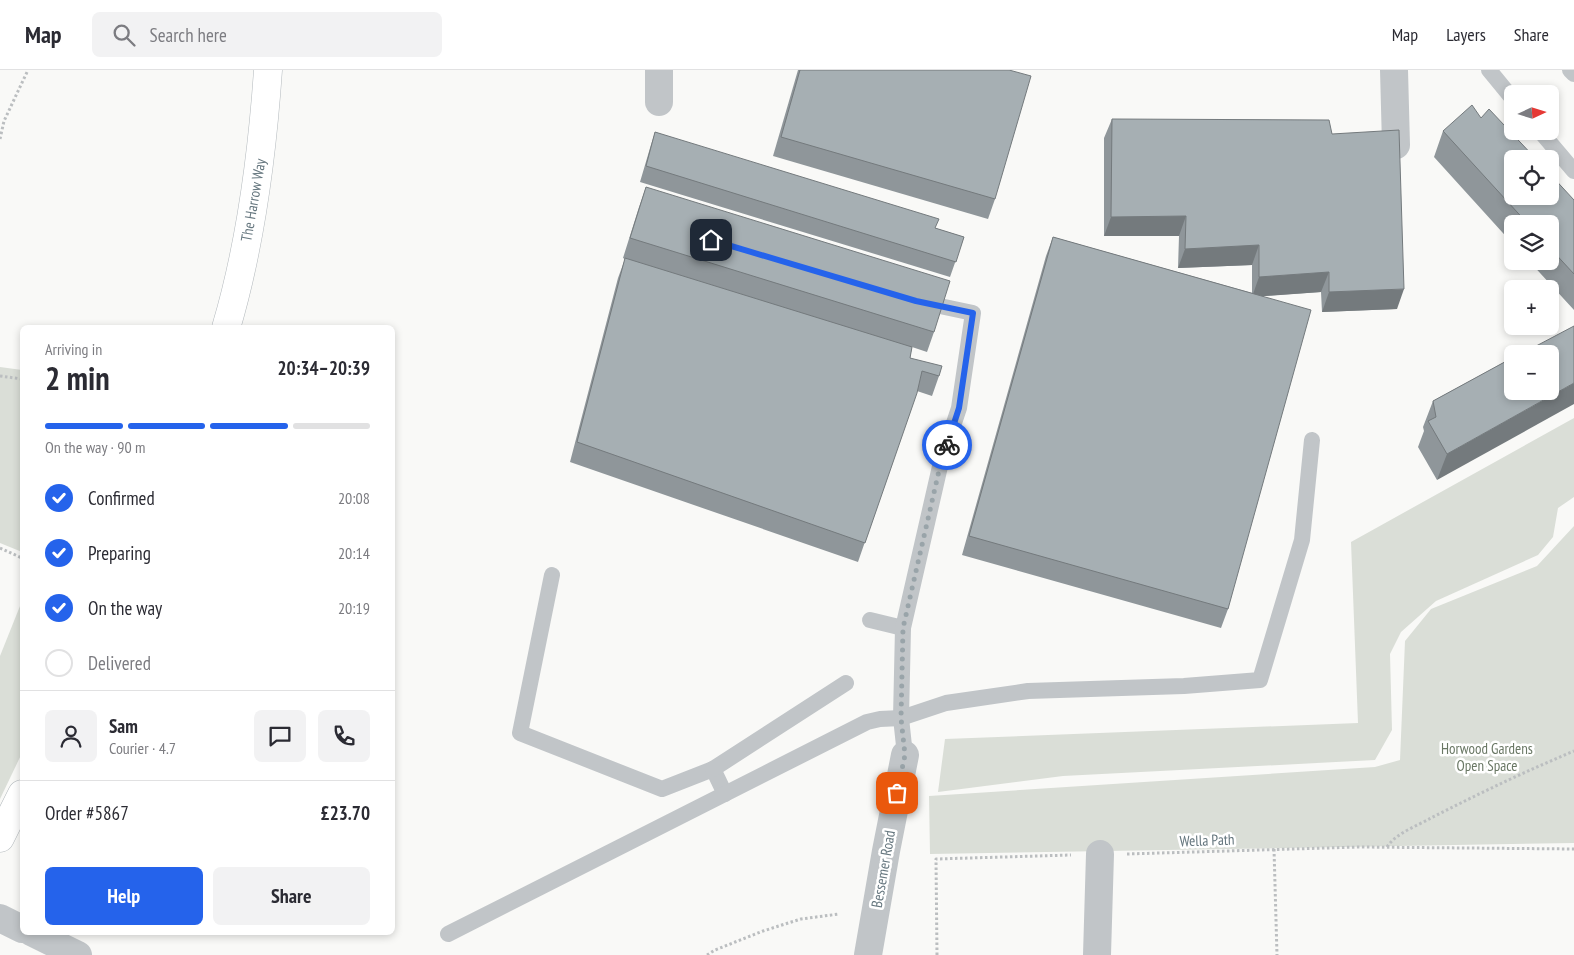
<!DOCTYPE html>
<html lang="en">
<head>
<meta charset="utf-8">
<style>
	:root { --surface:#fff; --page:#f2f2f3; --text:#2b2b33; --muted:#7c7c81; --line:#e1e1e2; --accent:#2563eb }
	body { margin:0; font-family:"PT Sans Narrow",sans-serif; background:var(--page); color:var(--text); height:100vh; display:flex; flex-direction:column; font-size:19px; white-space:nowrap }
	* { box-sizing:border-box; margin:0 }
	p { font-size:16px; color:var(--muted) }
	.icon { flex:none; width:28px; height:28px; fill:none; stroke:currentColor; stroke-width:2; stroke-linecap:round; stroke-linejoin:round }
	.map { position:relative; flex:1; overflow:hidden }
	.details { position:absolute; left:20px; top:255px; width:375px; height:610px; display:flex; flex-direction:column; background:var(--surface); border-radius:8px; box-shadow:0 2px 8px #0003 }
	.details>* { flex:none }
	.needle { width:32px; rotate:86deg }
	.tools { position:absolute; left:1504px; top:15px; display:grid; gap:10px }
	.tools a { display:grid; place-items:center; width:55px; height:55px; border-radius:8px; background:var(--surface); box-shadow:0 2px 8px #0003; font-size:25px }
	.pin { position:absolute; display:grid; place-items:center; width:42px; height:42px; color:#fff; margin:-21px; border-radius:10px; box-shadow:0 2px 8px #0006 }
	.courier { position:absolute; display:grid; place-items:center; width:50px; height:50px; margin:-25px; border:4px solid #2563eb; border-radius:50%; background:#fff; color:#222; box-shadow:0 1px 6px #0007 }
	.summary em { font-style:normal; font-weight:600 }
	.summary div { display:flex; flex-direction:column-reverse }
	.summary { display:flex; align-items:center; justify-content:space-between; height:85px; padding:0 25px }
	h1 { font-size:32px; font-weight:600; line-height:38px }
	.bar { display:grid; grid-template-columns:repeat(4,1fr); gap:8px 5px; align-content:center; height:60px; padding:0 25px }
	.bar i { height:6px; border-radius:4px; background:var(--line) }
	.bar .current { background:var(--accent) }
	.bar p { grid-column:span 4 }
	.line { display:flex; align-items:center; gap:12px; padding:0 25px; border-top:1px solid var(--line) }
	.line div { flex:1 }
	.round { display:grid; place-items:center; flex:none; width:52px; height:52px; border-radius:8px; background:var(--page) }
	ol { padding:0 25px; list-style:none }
	li { display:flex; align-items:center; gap:15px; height:55px }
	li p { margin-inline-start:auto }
	li .icon { padding:5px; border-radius:50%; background:var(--accent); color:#fff; stroke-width:4 }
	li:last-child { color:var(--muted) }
	li i { width:28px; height:28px; border:2px solid var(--line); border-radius:50% }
	.primary-button { display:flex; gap:10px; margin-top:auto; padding:10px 25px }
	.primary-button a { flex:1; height:58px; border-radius:8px; background:var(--accent); color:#fff; font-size:20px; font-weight:600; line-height:58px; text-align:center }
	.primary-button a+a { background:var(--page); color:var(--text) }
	header { display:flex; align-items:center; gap:30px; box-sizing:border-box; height:70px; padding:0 25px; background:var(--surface); border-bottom:1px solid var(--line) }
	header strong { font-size:24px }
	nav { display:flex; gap:28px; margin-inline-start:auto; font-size:18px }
	.search { width:350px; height:45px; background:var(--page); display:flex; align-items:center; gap:12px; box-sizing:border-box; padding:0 18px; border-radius:8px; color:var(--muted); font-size:19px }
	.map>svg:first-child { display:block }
	.green { fill:#daded7 }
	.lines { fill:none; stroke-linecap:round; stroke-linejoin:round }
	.secondary-casing { stroke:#b3b9bd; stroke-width:29 }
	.path { stroke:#bbbec0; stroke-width:3; stroke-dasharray:2.5 2.5; stroke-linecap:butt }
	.lane { stroke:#c1c5c8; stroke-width:16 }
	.street { stroke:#c1c5c8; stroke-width:28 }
	.secondary { stroke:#fff; stroke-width:28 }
	.wall { fill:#8f969a }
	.shaded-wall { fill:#747a7d }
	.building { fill:#a6afb3; stroke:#747a7d }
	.done { stroke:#99a4a9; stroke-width:5; stroke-dasharray:0 9 }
	.route { stroke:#2563eb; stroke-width:6 }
	.labels { text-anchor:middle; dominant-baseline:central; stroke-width:5; stroke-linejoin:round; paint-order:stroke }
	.street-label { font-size:15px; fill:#66777f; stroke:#fff }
	.park-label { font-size:15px; fill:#6a7865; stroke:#fff }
</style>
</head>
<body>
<header>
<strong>Map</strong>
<div class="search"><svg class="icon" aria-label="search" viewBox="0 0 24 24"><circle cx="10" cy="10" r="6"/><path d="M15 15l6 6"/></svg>Search here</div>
<nav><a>Map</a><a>Layers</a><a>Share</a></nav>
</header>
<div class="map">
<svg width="1574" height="885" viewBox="0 0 1574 885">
	<rect width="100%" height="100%" fill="#f9f9f7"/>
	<g class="green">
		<polygon points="0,297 22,300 22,482 0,473"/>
		<polygon points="1574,348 1574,427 1558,438 1553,467 1538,485 1436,531 1401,562 1390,584 1392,660 1375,690 1063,706 938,722 945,669 1358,653 1351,472"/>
		<polygon points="1574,456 1574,773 930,784 929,726 1375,697 1400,690 1405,571 1431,539 1537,496"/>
		<polygon points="22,531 22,683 0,729 0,586"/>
	</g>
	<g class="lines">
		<defs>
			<g id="secondary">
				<path d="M226,258c25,-84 36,-171 42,-258"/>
				<polyline points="0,768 22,724"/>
			</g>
		</defs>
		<use href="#secondary" class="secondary-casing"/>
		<g class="path">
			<polyline points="0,69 4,51 28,0"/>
			<polyline points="0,306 22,309"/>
			<polyline points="0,478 22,488"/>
			<path d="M1387,777c9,-14 30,-21 44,-29 47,-24 95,-47 143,-67"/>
			<polyline points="1274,779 1277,885"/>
			<polyline points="1127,784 1359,777 1574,779"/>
			<polyline points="707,885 715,880 763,861 801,849 839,844"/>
			<polyline points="937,885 936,789 1071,785"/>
		</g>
		<g class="lane">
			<polyline points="1489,0 1512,28"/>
			<polyline points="1570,0 1574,4"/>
			<polyline points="1540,61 1574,101"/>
			<polyline points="552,505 520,663 662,719 713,699 725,724"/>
			<polyline points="870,550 903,558 901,648 905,685"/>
			<polyline points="903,558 941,392 959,338 973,243 921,232"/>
			<polyline points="713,699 846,613"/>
			<polyline points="448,864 867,652 880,649 901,648 946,633 1028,621 1184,616 1260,610 1302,470 1312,370"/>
		</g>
		<g class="street">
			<polyline points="1394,0 1396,75"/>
			<polyline points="659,32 659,0"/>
			<polyline points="0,848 22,859"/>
			<polyline points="31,862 78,885"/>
			<polyline points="868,885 886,781 905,685"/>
			<polyline points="1097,885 1100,784"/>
		</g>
		<use href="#secondary" class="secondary"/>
	</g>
	<g class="wall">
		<polygon points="798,0 1009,0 995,129 988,149 773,86"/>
		<polygon points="1481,48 1574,130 1574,240 1529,191 1550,191 1550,154 1512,154 1512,173 1434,87 1443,61"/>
		<polygon points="1112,49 1332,64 1397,239 1322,242 1321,222 1263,226 1228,539 1221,558 962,485 1046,186 1053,167 1252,223 1252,195 1178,198 1179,166 1104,166 1104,68"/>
		<polygon points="655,62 935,158 964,167 950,207 640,112 650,78"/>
		<polygon points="646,117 934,262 927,282 912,277 910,288 939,306 932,326 917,321 858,492 570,392 618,208 625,189 623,188 639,137"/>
		<polygon points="1512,288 1437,410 1418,377 1424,361 1423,357 1433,331"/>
	</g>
	<g class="shaded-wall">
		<polygon points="1186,146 1179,166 1104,166 1111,147"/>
		<polygon points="1259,175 1252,195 1178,198 1185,179"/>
		<polygon points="1329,202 1321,222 1252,227 1259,207"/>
		<polygon points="1404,219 1397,239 1322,242 1329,222"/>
		<polygon points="1574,313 1574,334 1437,410 1447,384"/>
	</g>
	<g class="building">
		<polygon points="800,0 1009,0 1031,6 995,129 781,67"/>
		<polygon points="1472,35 1481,48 1489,39 1536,89 1512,89 1512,126 1550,126 1550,104 1574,130 1574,204 1550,178 1550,154 1528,154 1443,61"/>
		<polygon points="1112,49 1329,50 1332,64 1399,60 1404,219 1329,222 1329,202 1259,207 1259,175 1185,179 1186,146 1111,147"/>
		<polygon points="655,62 939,149 935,158 964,167 956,192 646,96"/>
		<polygon points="646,117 950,211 934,262 630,168"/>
		<polygon points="1053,167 1311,240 1228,539 969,466"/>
		<polygon points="625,188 912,277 910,288 942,296 939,306 922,301 917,323 865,473 577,372"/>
		<polygon points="1574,256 1574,313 1447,384 1428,351 1436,347 1433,331 1512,288 1512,321 1550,321 1550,284 1521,284"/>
	</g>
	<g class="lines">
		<polyline class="done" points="897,723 905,685 901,648 903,558 941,392 947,375"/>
		<polyline class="route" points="711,170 916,231 973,243 959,338 947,375"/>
	</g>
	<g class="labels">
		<g class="street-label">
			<text transform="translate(253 130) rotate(-80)">The Harrow Way</text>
			<text transform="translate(1207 770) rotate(-2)">Wella Path</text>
			<text transform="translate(883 799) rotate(-80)">Bessemer Road</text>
		</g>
		<g class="park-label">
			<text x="1487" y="678">Horwood Gardens<tspan x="1487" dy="17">Open Space</tspan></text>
		</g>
	</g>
</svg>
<div class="tools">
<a><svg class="needle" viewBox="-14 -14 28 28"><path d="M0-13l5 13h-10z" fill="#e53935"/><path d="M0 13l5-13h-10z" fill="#7c7c81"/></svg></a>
<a><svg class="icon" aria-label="locate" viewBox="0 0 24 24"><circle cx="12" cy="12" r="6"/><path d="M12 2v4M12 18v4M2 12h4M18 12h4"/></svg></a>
<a><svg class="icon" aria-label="layers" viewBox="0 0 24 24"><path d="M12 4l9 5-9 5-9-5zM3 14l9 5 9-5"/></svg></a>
<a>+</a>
<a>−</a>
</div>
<div class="pin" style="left:897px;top:723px;background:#ea580c"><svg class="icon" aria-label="bag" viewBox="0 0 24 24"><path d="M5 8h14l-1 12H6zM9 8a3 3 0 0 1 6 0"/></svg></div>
<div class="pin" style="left:711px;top:170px;background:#1f2937"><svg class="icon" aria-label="home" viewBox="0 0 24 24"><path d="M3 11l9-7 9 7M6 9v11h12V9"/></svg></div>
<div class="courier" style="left:947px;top:375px"><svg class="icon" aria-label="bike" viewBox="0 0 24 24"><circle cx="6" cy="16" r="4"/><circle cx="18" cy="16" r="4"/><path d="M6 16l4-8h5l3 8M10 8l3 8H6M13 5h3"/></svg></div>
<section class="details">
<div class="summary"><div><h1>2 min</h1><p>Arriving in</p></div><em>20:34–20:39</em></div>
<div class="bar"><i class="current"></i><i class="current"></i><i class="current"></i><i></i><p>On the way · 90 m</p></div>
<ol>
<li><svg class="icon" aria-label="check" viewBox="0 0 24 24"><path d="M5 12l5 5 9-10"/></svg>Confirmed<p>20:08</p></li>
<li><svg class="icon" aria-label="check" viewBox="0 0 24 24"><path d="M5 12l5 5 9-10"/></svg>Preparing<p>20:14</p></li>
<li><svg class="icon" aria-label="check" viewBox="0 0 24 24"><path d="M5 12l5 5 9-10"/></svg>On the way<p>20:19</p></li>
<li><i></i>Delivered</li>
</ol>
<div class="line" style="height:90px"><a class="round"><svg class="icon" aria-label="person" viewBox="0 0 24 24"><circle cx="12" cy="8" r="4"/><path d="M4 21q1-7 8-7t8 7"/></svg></a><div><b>Sam</b><p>Courier · 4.7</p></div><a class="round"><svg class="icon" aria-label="chat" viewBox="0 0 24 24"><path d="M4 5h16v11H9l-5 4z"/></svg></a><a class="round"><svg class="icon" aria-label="phone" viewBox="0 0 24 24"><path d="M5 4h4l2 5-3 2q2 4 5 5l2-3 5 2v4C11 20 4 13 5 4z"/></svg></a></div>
<div class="line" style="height:65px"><div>Order #5867</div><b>£23.70</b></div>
<div class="primary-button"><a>Help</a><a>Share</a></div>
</section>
</div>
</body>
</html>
